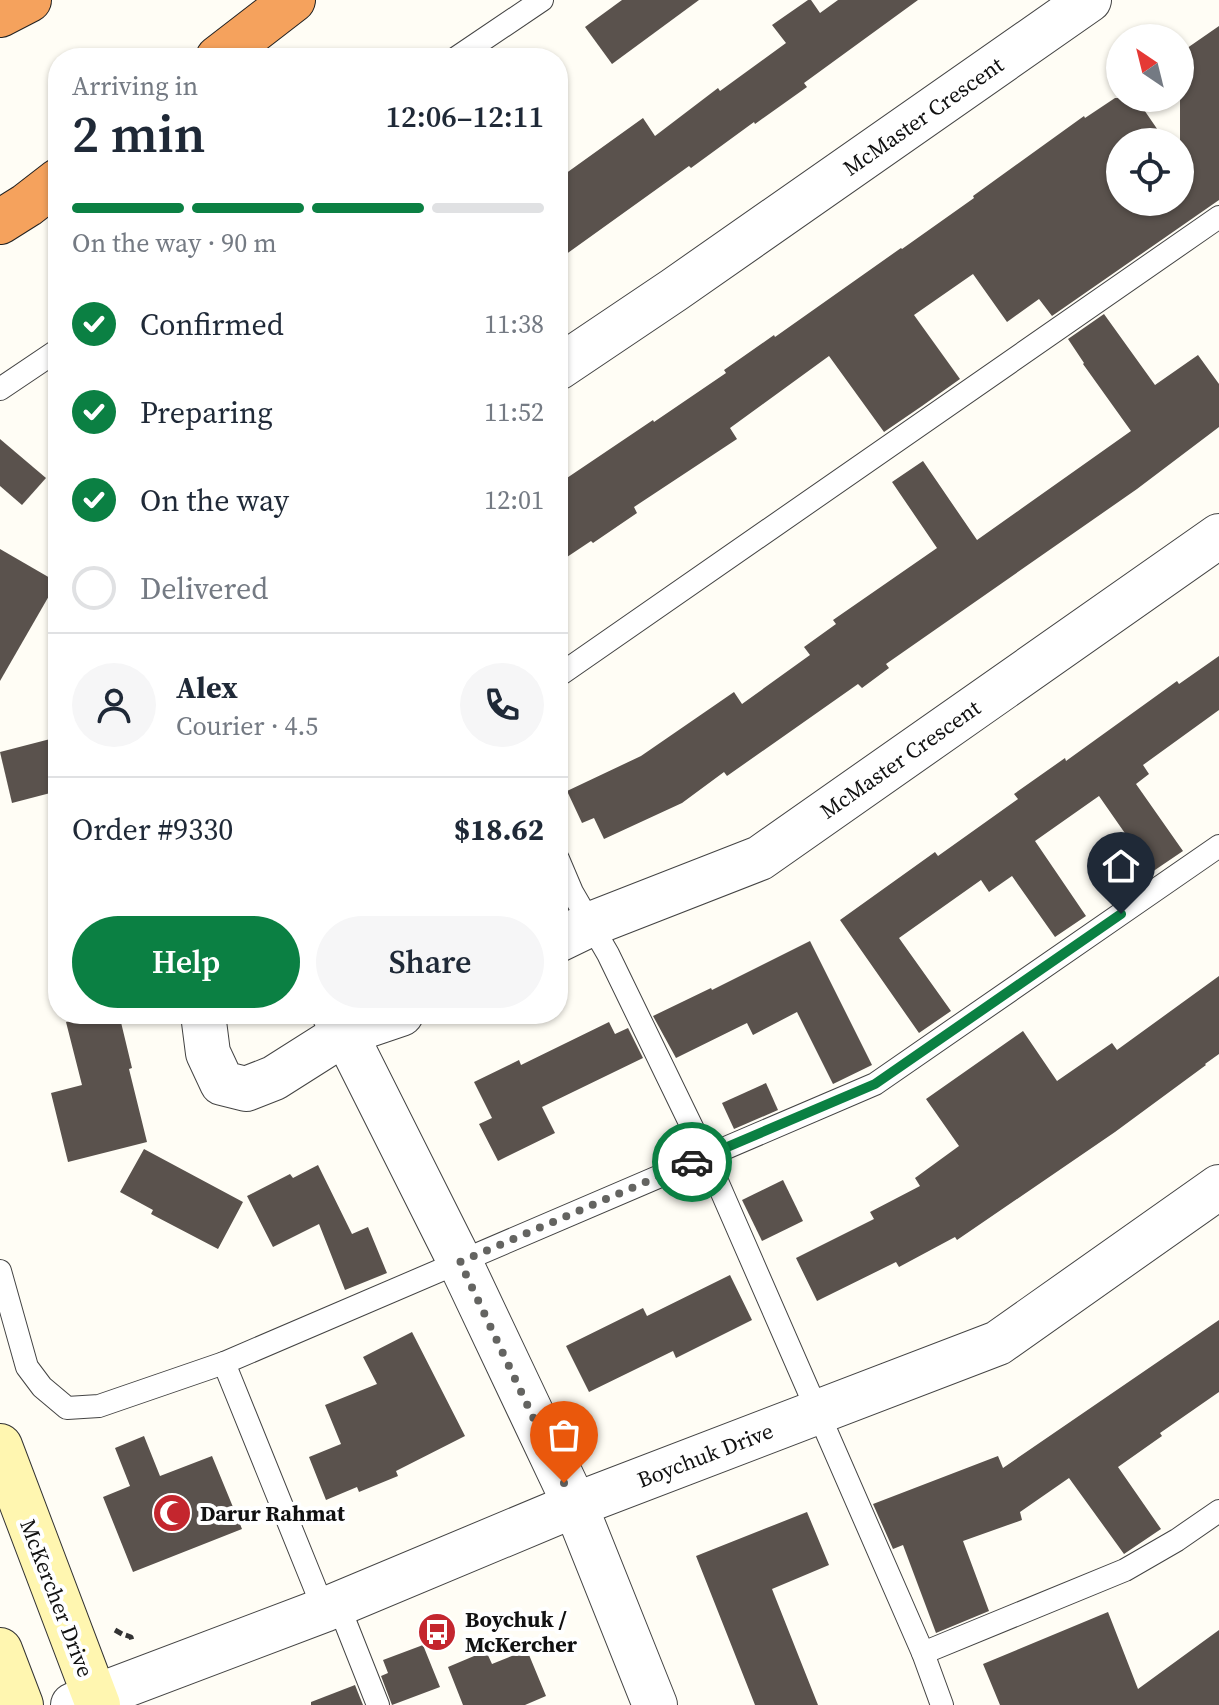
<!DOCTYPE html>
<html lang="en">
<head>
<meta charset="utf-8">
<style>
	:root { --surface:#fff; --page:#f6f6f7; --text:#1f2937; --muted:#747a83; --line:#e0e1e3; --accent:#0b8043 }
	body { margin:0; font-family:"Source Serif 4",serif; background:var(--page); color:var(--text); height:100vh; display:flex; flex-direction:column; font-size:30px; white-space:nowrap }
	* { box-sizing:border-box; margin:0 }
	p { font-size:26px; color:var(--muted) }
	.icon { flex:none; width:44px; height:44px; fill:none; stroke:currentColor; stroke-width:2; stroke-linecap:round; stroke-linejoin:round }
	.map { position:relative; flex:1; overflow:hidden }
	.side { position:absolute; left:48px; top:48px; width:520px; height:976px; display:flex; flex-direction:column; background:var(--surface); border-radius:32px; box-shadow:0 2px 6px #0004 }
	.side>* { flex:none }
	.needle { width:52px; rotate:325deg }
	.fabs { position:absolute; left:1106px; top:24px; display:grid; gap:16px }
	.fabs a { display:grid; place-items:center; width:88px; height:88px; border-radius:50%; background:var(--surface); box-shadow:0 2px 6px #0004; font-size:40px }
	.pin { position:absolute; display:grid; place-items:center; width:68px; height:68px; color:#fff; margin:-82px -34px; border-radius:50% 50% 50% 0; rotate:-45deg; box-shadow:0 0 8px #0007 }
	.pin .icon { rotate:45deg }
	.courier { position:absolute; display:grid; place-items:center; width:80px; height:80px; margin:-40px; border:6px solid #0b8043; border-radius:50%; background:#fff; color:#222; box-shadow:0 2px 10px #0007 }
	.overview em { font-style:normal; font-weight:600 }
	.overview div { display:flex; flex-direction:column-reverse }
	.overview { display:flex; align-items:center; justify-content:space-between; height:136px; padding:0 24px }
	h1 { font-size:52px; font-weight:600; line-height:60px }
	.bar { display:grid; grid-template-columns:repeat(4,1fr); gap:12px 8px; align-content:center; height:96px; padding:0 24px }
	.bar i { height:10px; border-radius:6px; background:var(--line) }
	.bar .on { background:var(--accent) }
	.bar p { grid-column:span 4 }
	.line { display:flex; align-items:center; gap:20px; padding:0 24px; border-top:2px solid var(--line) }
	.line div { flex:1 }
	.round { display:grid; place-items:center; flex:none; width:84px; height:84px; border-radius:42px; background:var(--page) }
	ol { padding:0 24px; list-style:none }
	li { display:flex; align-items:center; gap:24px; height:88px }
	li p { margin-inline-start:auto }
	li .icon { padding:8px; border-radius:50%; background:var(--accent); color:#fff; stroke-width:4 }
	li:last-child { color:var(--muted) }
	li i { width:44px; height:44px; border:4px solid var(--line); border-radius:50% }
	.button { display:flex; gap:16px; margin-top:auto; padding:16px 24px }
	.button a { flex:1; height:92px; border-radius:48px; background:var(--accent); color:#fff; font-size:32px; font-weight:600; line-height:92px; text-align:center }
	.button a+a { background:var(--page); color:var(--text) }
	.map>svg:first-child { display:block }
	.building { fill:#5a524d }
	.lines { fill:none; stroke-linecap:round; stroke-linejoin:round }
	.service-casing { stroke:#444; stroke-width:24 }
	.minor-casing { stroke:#444; stroke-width:46 }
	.tertiary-casing { stroke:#444; stroke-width:46 }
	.secondary-casing { stroke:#333; stroke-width:46 }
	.motorway-casing { stroke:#222; stroke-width:46 }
	.path { stroke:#333; stroke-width:5; stroke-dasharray:8 4; stroke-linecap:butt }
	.service { stroke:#fff; stroke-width:22 }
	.minor { stroke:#fff; stroke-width:44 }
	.tertiary { stroke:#fff; stroke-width:44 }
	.secondary { stroke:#fff6b0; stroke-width:44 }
	.motorway { stroke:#f5a25d; stroke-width:44 }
	.done { stroke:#646461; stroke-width:8; stroke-dasharray:0 14.4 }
	.route { stroke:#0b8043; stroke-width:10 }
	.labels { text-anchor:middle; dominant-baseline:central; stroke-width:8; stroke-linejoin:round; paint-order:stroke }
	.street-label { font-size:22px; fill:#111; stroke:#fff }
	.poi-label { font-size:22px; font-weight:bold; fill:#111; stroke:#fff; text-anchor:start }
</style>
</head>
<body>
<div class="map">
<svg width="1219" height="1705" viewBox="0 0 1219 1705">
	<rect width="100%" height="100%" fill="#fffdf5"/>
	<g class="building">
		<polygon points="622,0 699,0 612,64 585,27"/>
		<polygon points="808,0 811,0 820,13 838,0 918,0 804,83 807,87 755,124 754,122 691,168 689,166 558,260 558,179 643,118 655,136 718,88 720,91 786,43 772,25"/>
		<polygon points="1219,26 1219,200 1052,316 1039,299 1007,322 973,274 914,315 960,379 922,406 884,432 829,356 730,428 737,439 634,507 637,513 593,543 591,541 558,563 558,484 653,420 654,422 726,373 724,370 774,335 775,337 901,248 902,249 974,198 973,196 1084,116 1085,118 1115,98 1136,98 1166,142 1120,142 1120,202 1180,202 1180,53"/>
		<polygon points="1104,314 1155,385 1198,355 1219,384 1219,427 1137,489 886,664 889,668 862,688 858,684 727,776 724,772 682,803 604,839 594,818 582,823 567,791 641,756 734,692 742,704 810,655 804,647 836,624 833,620 937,548 892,482 923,461 977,540 1131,431 1083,364 1084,363 1068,339"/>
		<polygon points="0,439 46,478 22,505 0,486"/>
		<polygon points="0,549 57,582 0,681"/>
		<polygon points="1219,656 1219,710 1143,765 1149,774 1136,784 1183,851 1152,872 1099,796 1035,841 1086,916 1055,937 1012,876 989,892 981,880 899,938 951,1011 919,1033 840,920 935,852 938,856 1018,799 1014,794 1065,758 1066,761 1177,681 1179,684"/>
		<polygon points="58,737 58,791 12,803 0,752"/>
		<polygon points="810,941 872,1065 833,1084 797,1012 753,1035 747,1023 676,1058 653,1016 711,988 712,990"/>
		<polygon points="1219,976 1219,1054 1205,1064 1206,1065 1115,1132 957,1240 955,1237 899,1267 896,1262 817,1301 796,1258 874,1219 870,1212 920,1186 915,1178 959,1146 926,1099 1023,1031 1057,1081 1112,1043 1117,1050"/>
		<polygon points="99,1014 119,1014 132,1068 129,1069 147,1142 68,1162 51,1093 82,1085 66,1022"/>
		<polygon points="609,1022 615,1034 628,1028 643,1058 542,1107 555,1133 498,1161 479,1124 492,1118 474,1082 519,1060 521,1065"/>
		<polygon points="766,1083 778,1110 734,1129 722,1103"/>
		<polygon points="144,1149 243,1202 218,1249 151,1214 153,1210 120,1192"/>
		<polygon points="318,1165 352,1234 368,1227 387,1273 345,1290 319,1224 273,1247 247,1196 290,1174 293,1178"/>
		<polygon points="783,1180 803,1221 762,1241 742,1200"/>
		<polygon points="730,1275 752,1320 676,1358 673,1351 589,1392 566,1346 643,1308 647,1316"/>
		<polygon points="1219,1320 1219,1392 1160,1433 1162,1436 1118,1467 1161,1529 1124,1554 1069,1478 1020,1512 1022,1520 963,1541 989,1611 936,1633 903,1545 893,1549 873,1504 998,1456 1003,1468"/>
		<polygon points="412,1332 465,1436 396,1471 398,1476 359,1492 357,1487 326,1500 309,1457 341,1444 325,1405 377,1384 363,1357"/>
		<polygon points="144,1436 160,1476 212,1456 242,1529 133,1572 103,1497 130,1486 115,1448"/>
		<polygon points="807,1512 829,1565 772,1589 818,1705 755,1705 696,1556"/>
		<polygon points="1108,1612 1138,1689 1219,1630 1219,1705 1000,1705 983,1664"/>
		<polygon points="423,1645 440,1687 392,1705 381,1676 388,1673 383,1660"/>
		<polygon points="527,1650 546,1696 525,1705 463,1705 448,1667 486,1651 492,1664"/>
		<polygon points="355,1685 363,1705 311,1705 311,1702"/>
	</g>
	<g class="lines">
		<defs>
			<g id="service">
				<polyline points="456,58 542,0"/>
				<polyline points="0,389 58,350"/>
				<polyline points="558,676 1219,217"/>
				<polyline points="558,859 572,892 608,954 706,1156 923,1653 942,1705"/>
				<polyline points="0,1271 27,1367 42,1387 67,1408 99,1406 224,1363 875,1084 1219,846"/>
				<polyline points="224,1363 324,1610"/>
				<polyline points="338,1604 378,1705"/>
				<polyline points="923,1653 1125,1570 1177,1540 1219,1511"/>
			</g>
			<g id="minor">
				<polyline points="558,368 674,290 1089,0"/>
				<polyline points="558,940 591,924 760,858 1219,536"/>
				<polyline points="203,1014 208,1053 222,1083 246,1089 274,1078 345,1033 334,1014"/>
				<polyline points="401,1014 345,1033 460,1262 575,1505 655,1705"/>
			</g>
			<polyline id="tertiary" points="73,1705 324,1610 575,1505 998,1343 1219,1187"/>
			<g id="secondary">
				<polyline points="0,1446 98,1705"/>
				<polyline points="0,1650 21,1705"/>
			</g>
			<g id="motorway">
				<polyline points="0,15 29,0"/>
				<polyline points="218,58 293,0"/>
				<polyline points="0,222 27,205 58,181"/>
			</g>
		</defs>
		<use href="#service" class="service-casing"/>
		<use href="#minor" class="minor-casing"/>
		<use href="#tertiary" class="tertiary-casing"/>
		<use href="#secondary" class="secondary-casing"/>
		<use href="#motorway" class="motorway-casing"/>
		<polyline class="path" points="115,1630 122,1634 131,1637 132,1641"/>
		<use href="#service" class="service"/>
		<use href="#minor" class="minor"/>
		<use href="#tertiary" class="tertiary"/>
		<use href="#secondary" class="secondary"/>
		<use href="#motorway" class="motorway"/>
	</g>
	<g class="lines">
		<polyline class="done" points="564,1483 460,1262 692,1162"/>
		<polyline class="route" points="692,1162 875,1084 1121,914"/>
	</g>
	<defs>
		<symbol id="mosque-disc" viewBox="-11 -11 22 22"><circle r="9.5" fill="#c4262e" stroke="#fff"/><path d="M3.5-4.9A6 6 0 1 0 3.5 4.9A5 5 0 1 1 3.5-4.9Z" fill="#fff"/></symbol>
		<symbol id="bus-disc" viewBox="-11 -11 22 22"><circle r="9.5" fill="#c4262e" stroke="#fff"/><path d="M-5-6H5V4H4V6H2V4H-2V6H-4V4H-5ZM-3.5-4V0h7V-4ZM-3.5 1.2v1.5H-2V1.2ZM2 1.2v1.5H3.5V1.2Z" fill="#fff"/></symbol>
	</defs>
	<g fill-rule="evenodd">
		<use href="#mosque-disc" x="150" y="1491" width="44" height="44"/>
		<use href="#bus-disc" x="415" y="1610" width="44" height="44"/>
	</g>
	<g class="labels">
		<g class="street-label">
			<text transform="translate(923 116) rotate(-35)">McMaster Crescent</text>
			<text transform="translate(900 759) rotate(-35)">McMaster Crescent</text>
			<text transform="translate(705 1455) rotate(-21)">Boychuk Drive</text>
			<text transform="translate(57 1598) rotate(69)">McKercher Drive</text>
		</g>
		<g class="poi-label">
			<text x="200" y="1513">Darur Rahmat</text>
			<text x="465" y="1619">Boychuk /<tspan x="465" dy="25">McKercher</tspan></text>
		</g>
	</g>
</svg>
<div class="fabs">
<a><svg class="needle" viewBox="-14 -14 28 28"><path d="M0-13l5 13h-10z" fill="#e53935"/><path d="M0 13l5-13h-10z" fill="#747a83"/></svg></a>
<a><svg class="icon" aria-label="locate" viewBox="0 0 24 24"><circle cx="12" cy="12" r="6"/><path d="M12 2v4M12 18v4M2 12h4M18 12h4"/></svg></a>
</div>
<div class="pin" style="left:564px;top:1483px;background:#ea580c"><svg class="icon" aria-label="bag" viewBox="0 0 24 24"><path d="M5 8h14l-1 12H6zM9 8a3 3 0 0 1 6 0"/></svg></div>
<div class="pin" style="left:1121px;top:914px;background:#1f2937"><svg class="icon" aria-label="home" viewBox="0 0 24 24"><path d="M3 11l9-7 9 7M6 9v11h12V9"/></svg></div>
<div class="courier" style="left:692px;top:1162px"><svg class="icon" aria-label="car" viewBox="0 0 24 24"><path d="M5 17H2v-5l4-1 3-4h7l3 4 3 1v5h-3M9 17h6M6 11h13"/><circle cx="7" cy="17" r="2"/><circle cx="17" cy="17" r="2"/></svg></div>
<section class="side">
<div class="overview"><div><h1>2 min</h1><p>Arriving in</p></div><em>12:06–12:11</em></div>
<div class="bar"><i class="on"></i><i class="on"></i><i class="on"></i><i></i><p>On the way · 90 m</p></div>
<ol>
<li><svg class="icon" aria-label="check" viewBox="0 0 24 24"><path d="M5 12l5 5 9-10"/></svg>Confirmed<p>11:38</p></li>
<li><svg class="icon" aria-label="check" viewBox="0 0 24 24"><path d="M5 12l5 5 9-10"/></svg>Preparing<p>11:52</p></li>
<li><svg class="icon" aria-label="check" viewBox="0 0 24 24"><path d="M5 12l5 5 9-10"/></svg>On the way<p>12:01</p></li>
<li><i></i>Delivered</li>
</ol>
<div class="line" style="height:144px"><a class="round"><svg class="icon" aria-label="person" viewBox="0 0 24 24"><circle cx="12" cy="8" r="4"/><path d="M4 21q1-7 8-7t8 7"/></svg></a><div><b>Alex</b><p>Courier · 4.5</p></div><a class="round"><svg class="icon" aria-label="phone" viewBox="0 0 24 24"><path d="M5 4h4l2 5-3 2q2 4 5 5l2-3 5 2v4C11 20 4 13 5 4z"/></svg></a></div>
<div class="line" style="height:104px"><div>Order #9330</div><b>$18.62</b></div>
<div class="button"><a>Help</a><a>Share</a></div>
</section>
</div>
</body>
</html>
